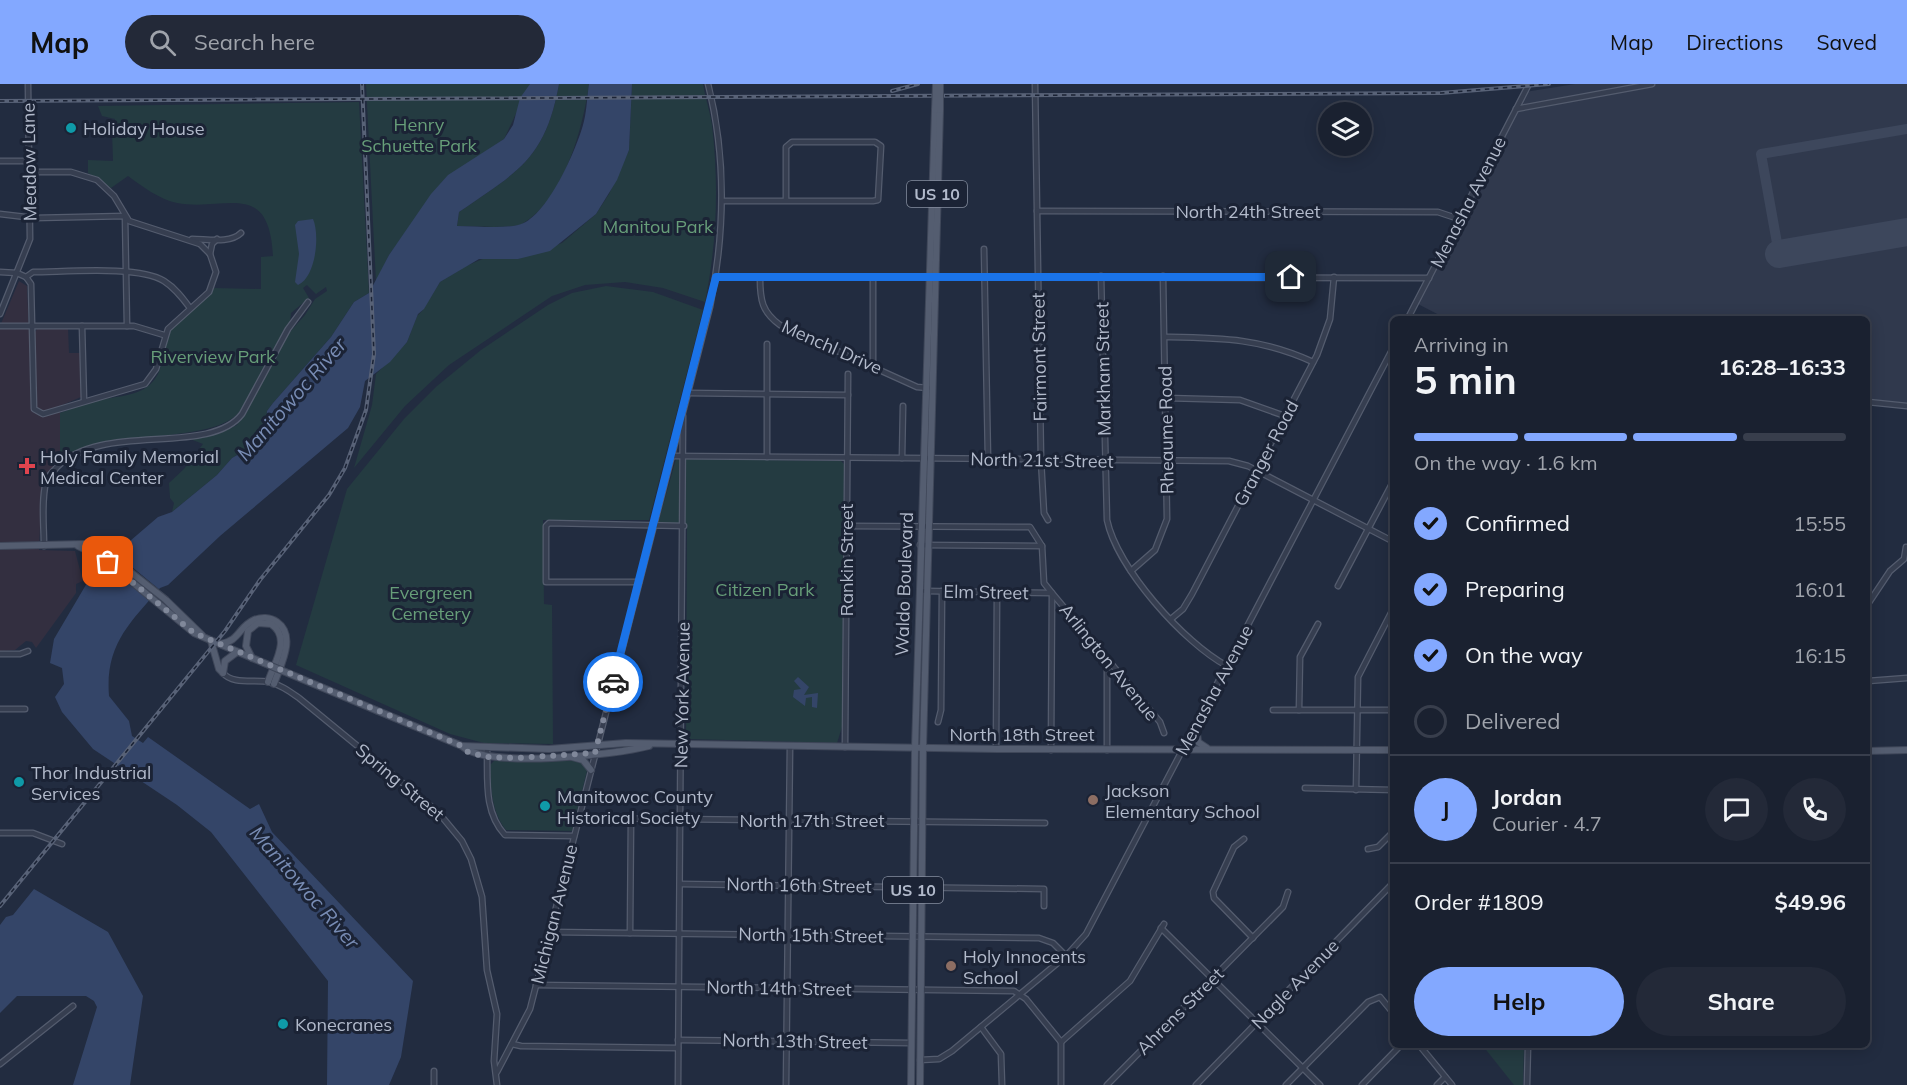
<!DOCTYPE html>
<html lang="en">
<head>
<meta charset="utf-8">
<style>
	:root { --surface:#1a2130; --page:#232938; --text:#f1f3f6; --muted:#9fa3ab; --line:#383e4c; --accent:#83a8ff }
	body { margin:0; font-family:Mulish,sans-serif; background:var(--page); color:var(--text); height:100vh; display:flex; flex-direction:column; font-size:22px; white-space:nowrap }
	* { box-sizing:border-box; margin:0 }
	p { font-size:20px; color:var(--muted) }
	.icon { flex:none; width:33px; height:33px; fill:none; stroke:currentColor; stroke-width:2; stroke-linecap:round; stroke-linejoin:round }
	.map { position:relative; flex:1; overflow:hidden }
	.details { position:absolute; left:1390px; top:232px; width:480px; height:732px; display:flex; flex-direction:column; background:var(--surface); border-radius:9px; box-shadow:0 3px 15px #0003,0 0 0 2px var(--line) }
	.details>* { flex:none }
	.controls { position:absolute; left:1318px; top:18px; display:grid; gap:12px }
	.controls a { display:grid; place-items:center; width:54px; height:54px; border-radius:50%; background:var(--surface); box-shadow:0 3px 15px #0003,0 0 0 2px var(--line); font-size:30px }
	.pin { position:absolute; display:grid; place-items:center; width:51px; height:51px; color:#fff; margin:-26px; border-radius:12px; box-shadow:0 3px 9px #0006 }
	.courier { position:absolute; display:grid; place-items:center; width:60px; height:60px; margin:-30px; border:4px solid #1a73e8; border-radius:50%; background:#fff; color:#222; box-shadow:0 2px 8px #0007 }
	.headline em { font-style:normal; font-weight:700 }
	.headline div { display:flex; flex-direction:column-reverse }
	.headline { display:flex; align-items:center; justify-content:space-between; height:102px; padding:0 24px }
	h1 { font-size:39px; font-weight:700; line-height:45px }
	.bar { display:grid; grid-template-columns:repeat(4,1fr); gap:9px 6px; align-content:center; height:72px; padding:0 24px }
	.bar i { height:8px; border-radius:4px; background:var(--line) }
	.bar .active { background:var(--accent) }
	.bar p { grid-column:span 4 }
	.line { display:flex; align-items:center; gap:15px; padding:0 24px; border-top:2px solid var(--line) }
	.line div { flex:1 }
	.round { display:grid; place-items:center; flex:none; width:63px; height:63px; border-radius:32px; background:var(--page) }
	ol { padding:0 24px; list-style:none }
	li { display:flex; align-items:center; gap:18px; height:66px }
	li p { margin-inline-start:auto }
	li .icon { padding:6px; border-radius:50%; background:var(--accent); color:#111; stroke-width:4 }
	li:last-child { color:var(--muted) }
	li i { width:33px; height:33px; border:3px solid var(--line); border-radius:50% }
	.primary-button { display:flex; gap:12px; margin-top:auto; padding:12px 24px }
	.primary-button a { flex:1; height:69px; border-radius:36px; background:var(--accent); color:#111; font-size:24px; font-weight:700; line-height:69px; text-align:center }
	.primary-button a+a { background:var(--page); color:var(--text) }
	header { display:flex; align-items:center; gap:36px; box-sizing:border-box; height:84px; padding:0 30px; background:var(--accent); color:#111 }
	header strong { font-size:28px }
	nav { display:flex; gap:33px; margin-inline-start:auto; font-size:21px }
	.search { width:420px; height:54px; background:var(--page); display:flex; align-items:center; gap:15px; box-sizing:border-box; padding:0 21px; border-radius:33px; color:var(--muted); font-size:22px }
	.map>svg:first-child { display:block }
	.medical { fill:#332f40 }
	.airport { fill:#30394d }
	.green { fill:#243b41 }
	.water { fill:#344568 }
	.pier { fill:#222c40 }
	.lines { fill:none; stroke-linecap:round; stroke-linejoin:round }
	.taxiway { stroke:#3d475c; stroke-width:10 }
	.runway { stroke:#3d475c; stroke-width:28 }
	.minor-casing { stroke:#545c6e; stroke-width:7 }
	.major-casing { stroke:#3f4759; stroke-width:8 }
	.minor { stroke:#363e50; stroke-width:4.5 }
	.major { stroke:#545d70; stroke-width:6 }
	.rail-casing { stroke:#586277; stroke-width:4 }
	.rail { stroke:#1b2335; stroke-width:1.5; stroke-dasharray:4.5; stroke-linecap:butt }
	.major-bridge-casing { stroke:#3f4759; stroke-width:8; stroke-linecap:butt }
	.major-bridge { stroke:#545d70; stroke-width:6 }
	.done { stroke:#80889a; stroke-width:6; stroke-dasharray:0 10.8 }
	.route { stroke:#1a73e8; stroke-width:8 }
	.culture-dot { fill:#0f9aa8; stroke:#1b2335; stroke-width:2 }
	.health-dot { fill:#e0444e; stroke:#1b2335; stroke-width:2 }
	.education-dot { fill:#8d6e63; stroke:#1b2335; stroke-width:2 }
	.labels { text-anchor:middle; dominant-baseline:central; stroke-width:6; stroke-linejoin:round; paint-order:stroke }
	.shield { fill:#1b2335; stroke:#858d9e; stroke-width:1.5 }
	.shield-label { font-size:16px; font-weight:bold; fill:#b2bacb }
	.park-label { font-size:18px; fill:#679e79; stroke:#1b2335 }
	.poi-label { font-size:18px; fill:#b2bacb; stroke:#1b2335; text-anchor:start }
	.street-label { font-size:18px; fill:#b2bacb; stroke:#1b2335 }
	.water-label { font-size:20px; font-style:italic; fill:#788cb4; stroke:#1b2335 }
</style>
</head>
<body>
<header>
<strong>Map</strong>
<div class="search"><svg class="icon" aria-label="search" viewBox="0 0 24 24"><circle cx="10" cy="10" r="6"/><path d="M15 15l6 6"/></svg>Search here</div>
<nav><a>Map</a><a>Directions</a><a>Saved</a></nav>
</header>
<div class="map">
<svg width="1907" height="1001" viewBox="0 0 1907 1001">
	<rect width="100%" height="100%" fill="#222c40"/>
	<polygon class="medical" points="19,197 27,202 29,248 35,248 38,244 68,244 69,269 80,269 81,313 60,322 60,375 42,398 39,466 75,467 83,497 76,500 76,509 36,564 32,558 26,557 15,566 0,567 0,242"/>
	<polygon class="airport" points="1575,0 1907,0 1907,323 1868,317 1868,236 1449,236 1416,219 1525,8"/>
	<g class="green">
		<polygon points="366,0 530,0 504,55 442,98 389,171 376,198"/>
		<path d="M559,0h30c-6,44 -25,116 -67,140 -11,5 -51,2 -65,2l2,-14c59,-41 86,-52 100,-128z"/>
		<path d="M632,0h71c2,14 7,27 9,41 7,60 5,118 -7,177l-42,-14 -38,-6 -40,3 -33,11 -103,69 -44,41 -51,62 18,-63 4,-31 31,-32 10,-26 5,-5 18,-29 26,-16 19,-8 33,1 44,-16 34,-29 13,-20 20,-44z"/>
		<path d="M359,18l10,191 -15,9 -23,35 -58,66 -6,8 -1,18 -18,20 -16,9 -15,17 -45,37 2,-9 -4,-5 -1,-15 15,-14 19,-25 -13,-5 28,-5 19,-9 52,-92 16,-18 10,-16 12,-8 -1,-4 -10,7 -9,-9 -4,3 6,10 -18,15 -1,9 -50,89c-25,34 -133,17 -180,48v-46c13,-5 27,-10 40,-13 21,-5 46,-3 58,-26 7,-15 4,-33 15,-48 12,-16 31,-21 41,-38l47,1v-32l12,-1c-4,-78 -48,-44 -96,-53 -18,-4 -34,-16 -49,-27l-17,12 -23,-15v-13l25,1 -1,-30h8v-5h-5v-7l-13,-3 -4,-10z"/>
		<polygon points="606,202 653,208 703,226 649,436 543,436 544,520 552,521 553,660 484,659 450,650 296,581 347,405 404,335 437,302 481,266 548,221 572,209"/>
		<polygon points="676,375 841,377 844,380 842,643 837,659 686,655 687,444 657,443"/>
		<path d="M495,676l85,1 7,10 -15,60 -66,-1c-15,-19 -15,-42 -16,-65z"/>
		<polygon points="1483,962 1524,962 1523,1001 1514,1001"/>
	</g>
	<g class="water">
		<path d="M530,0h29c-14,76 -41,87 -100,128l-2,14c20,0 42,3 61,-1 28,-5 60,-78 66,-104 3,-12 3,-25 5,-37h43l-3,66 -12,30 -21,34 -46,37 -32,8h-39l-39,23 -16,27 -6,5 -11,28 -17,20 -25,19 -5,26 -12,21 -128,108 -52,49 -8,3c-31,36 -55,57 -51,108l20,25 3,15 11,7 5,-6 102,72 9,-5 13,28 141,149 -12,76 -12,28h-62l1,-104 -117,-149 -34,-27 -84,-56 -31,-37 -7,-15 9,-13 -2,-16 -12,-5 4,-24 33,-56 29,-30 42,-36 14,-5 45,-37 15,-17 16,-9 18,-20 1,-18 6,-8 58,-66 23,-35 15,-9 20,-38 42,-61 17,-19 56,-36 9,-14 7,-27z"/>
		<path d="M313,135c7,16 3,58 -15,66l-3,-3 4,-28 -4,-29 3,-4z"/>
		<polygon points="798,593 809,603 804,611 818,609 817,624 812,623 812,613 806,614 805,622 793,613 794,606 801,605 794,597"/>
		<polygon points="34,805 108,848 143,912 130,1001 73,1001 97,923 94,917 86,912 17,912 0,929 0,841 6,833 13,831"/>
	</g>
	<polygon class="pier" points="115,469 160,506 151,518 105,481"/>
	<g class="lines">
		<polyline class="taxiway" points="1779,170 1761,70 1907,45"/>
		<polyline class="runway" points="1779,170 1907,148"/>
		<defs>
			<g id="minor">
				<polyline points="1035,0 1041,376 1044,429 1048,436"/>
				<polyline points="1516,25 1652,0"/>
				<polyline points="0,77 29,77"/>
				<polyline points="723,117 873,117 878,116 881,62 875,58 792,58 786,63 786,117"/>
				<polyline points="1037,127 1438,128 1459,135"/>
				<polyline points="0,130 34,134 125,132 127,242"/>
				<path d="M192,155c15,0 38,5 49,-6"/>
				<polyline points="984,165 988,375"/>
				<polyline points="210,170 212,160 217,155"/>
				<path d="M0,188l17,1 9,4 7,-5c31,0 106,-7 131,9 11,7 18,16 26,27"/>
				<path d="M1101,192l6,244c10,48 77,123 120,146"/>
				<polyline points="26,193 31,200 34,325 43,330 145,300 156,285 168,245 209,208 216,188 210,170 200,160 129,137 114,112 97,96 71,88 29,88"/>
				<polyline points="716,193 1429,194"/>
				<path d="M760,194c0,22 2,34 20,47l137,62 11,1"/>
				<polyline points="873,194 873,281"/>
				<polyline points="0,230 30,155 28,0"/>
				<polyline points="1407,236 1529,0"/>
				<polyline points="0,242 134,242 164,251"/>
				<polyline points="82,242 84,317"/>
				<path d="M1165,253c56,1 96,1 148,25"/>
				<polyline points="767,260 767,373"/>
				<polyline points="688,309 848,311"/>
				<polyline points="1166,314 1240,316 1285,332"/>
				<polyline points="1868,318 1907,322"/>
				<polyline points="672,372 1229,377 1248,382 1394,458"/>
				<polyline points="902,374 903,322"/>
				<polyline points="847,442 1030,443 1042,462 1044,499 1052,509 1051,666"/>
				<polyline points="920,461 1042,462"/>
				<path d="M44,462c0,-20 -3,-45 2,-64 1,-6 7,-10 11,-15 46,-46 152,-10 185,-53l46,-85 20,-27"/>
				<polyline points="1131,487 1155,466 1167,435 1163,192"/>
				<polyline points="639,498 546,498 546,442 549,439 684,442"/>
				<polyline points="1338,502 1394,396"/>
				<polyline points="925,507 1052,509 1160,638 1164,649"/>
				<polyline points="1868,520 1890,487 1904,475 1906,463"/>
				<polyline points="1171,535 1183,525 1192,510 1317,271 1330,235 1334,193"/>
				<polyline points="0,570 20,570 28,567"/>
				<path d="M223,589c10,12 31,6 46,9 12,3 20,9 30,16l139,114 24,29 9,18 11,38 5,73 10,44 -3,47 3,24"/>
				<polyline points="1868,597 1907,594"/>
				<polyline points="0,625 25,625"/>
				<polyline points="1273,626 1394,626"/>
				<polyline points="1299,626 1300,573 1318,540"/>
				<polyline points="938,638 941,626 942,507"/>
				<polyline points="845,663 848,290"/>
				<path d="M487,664c1,30 -4,63 18,87l69,1"/>
				<polyline points="996,665 997,508"/>
				<polyline points="1107,666 1107,575"/>
				<polyline points="1305,704 1394,706"/>
				<polyline points="1356,706 1358,593 1394,523"/>
				<polyline points="579,734 1045,739"/>
				<polyline points="0,749 33,749 62,760"/>
				<polyline points="1244,755 1234,763 1213,808 1214,814 1253,854"/>
				<polyline points="1368,765 1378,763 1394,747"/>
				<polyline points="680,800 1044,805 1044,822"/>
				<polyline points="1161,844 1320,1001"/>
				<polyline points="550,848 1039,854 1053,859 1066,872"/>
				<polyline points="630,849 631,734"/>
				<polyline points="536,901 1014,907 1026,915 1061,958 1061,1001"/>
				<polyline points="981,943 1001,970 1002,1001"/>
				<polyline points="678,956 911,959"/>
				<polyline points="1061,958 1130,897 1164,840"/>
				<polyline points="512,960 521,962 678,964"/>
				<polyline points="1420,962 1452,1001"/>
				<polyline points="920,976 939,975 952,967 1066,872 1086,850 1394,262"/>
				<polyline points="0,980 73,922"/>
				<path d="M497,988l33,-63 180,-702c15,-75 17,-148 -2,-223"/>
				<polyline points="434,1001 434,987"/>
				<polyline points="678,1001 683,332"/>
				<polyline points="786,1001 790,662"/>
				<polyline points="1107,1001 1283,823 1288,808"/>
				<polyline points="1196,1001 1394,798"/>
				<polyline points="1286,1001 1368,918 1380,913 1394,930"/>
				<polyline points="1362,1001 1400,962"/>
				<polyline points="1437,1001 1445,993"/>
				<polyline points="1527,1001 1528,962"/>
			</g>
			<g id="major">
				<polyline points="0,462 85,460 100,464 166,516 202,551"/>
				<polyline points="78,462 104,475 194,549 264,579"/>
				<polyline points="211,557 219,585 223,589"/>
				<path d="M220,560c20,-3 18,-17 34,-24 7,-3 16,-3 23,2 20,14 3,44 -3,62"/>
				<path d="M252,574l-6,-12 2,-15 10,-8 13,1c21,14 3,39 -3,58"/>
				<polyline points="223,589 225,577 237,568"/>
				<path d="M378,627l84,35c25,23 153,9 187,0"/>
				<polyline points="1196,641 1198,658 1207,664"/>
				<polyline points="462,662 549,665 626,659 996,665 1394,666"/>
				<polyline points="1868,667 1907,666"/>
				<polyline points="572,673 583,676 591,686"/>
				<polyline points="911,1001 915,664 935,26"/>
				<polyline points="920,1001 923,664 940,26"/>
			</g>
		</defs>
		<use href="#minor" class="minor-casing"/>
		<use href="#major" class="major-casing"/>
		<use href="#minor" class="minor"/>
		<use href="#major" class="major"/>
		<defs>
			<g id="rail">
				<polyline points="892,7 918,0"/>
				<polyline points="0,17 1441,9 1549,0"/>
				<polyline points="0,822 225,547 260,496 329,411 345,384 366,326 374,270 362,0"/>
			</g>
		</defs>
		<use href="#rail" class="rail-casing"/>
		<use href="#rail" class="rail"/>
		<defs>
			<g id="major-bridge">
				<polyline points="935,26 936,0"/>
				<polyline points="940,26 940,0"/>
				<polyline points="264,579 378,627"/>
			</g>
		</defs>
		<use href="#major-bridge" class="major-bridge-casing"/>
		<use href="#major-bridge" class="major-bridge"/>
	</g>
	<g class="lines">
		<polyline class="done" points="108,478 194,549 462,662 468,668 487,673 517,674 595,669 613,598"/>
		<polyline class="route" points="613,598 716,193 1291,193"/>
	</g>
	<g class="culture-dot">
		<circle cx="71" cy="44" r="6"/>
		<circle cx="19" cy="698" r="6"/>
		<circle cx="545" cy="722" r="6"/>
		<circle cx="283" cy="940" r="6"/>
	</g>
	<path class="health-dot" d="M24 373h6v6h6v6h-6v6h-6v-6h-6v-6h6z"/>
	<g class="education-dot">
		<circle cx="1093" cy="716" r="6"/>
		<circle cx="951" cy="882" r="6"/>
	</g>
	<g class="labels">
		<g class="shield">
			<rect x="907" y="97" width="60" height="26" rx="4.5"/>
			<rect x="883" y="793" width="60" height="26" rx="4.5"/>
		</g>
		<g class="shield-label">
			<text x="937" y="110">US 10</text>
			<text x="913" y="806">US 10</text>
		</g>
		<g class="park-label">
			<text x="419" y="40">Henry<tspan x="419" dy="21">Schuette Park</tspan></text>
			<text x="658" y="142">Manitou Park</text>
			<text x="213" y="272">Riverview Park</text>
			<text x="765" y="505">Citizen Park</text>
			<text x="431" y="508">Evergreen<tspan x="431" dy="21">Cemetery</tspan></text>
		</g>
		<g class="poi-label">
			<text x="83" y="44">Holiday House</text>
			<text x="40" y="372">Holy Family Memorial<tspan x="40" dy="21">Medical Center</tspan></text>
			<text x="31" y="688">Thor Industrial<tspan x="31" dy="21">Services</tspan></text>
			<text x="1105" y="706">Jackson<tspan x="1105" dy="21">Elementary School</tspan></text>
			<text x="557" y="712">Manitowoc County<tspan x="557" dy="21">Historical Society</tspan></text>
			<text x="963" y="872">Holy Innocents<tspan x="963" dy="21">School</tspan></text>
			<text x="295" y="940">Konecranes</text>
		</g>
		<g class="street-label">
			<text transform="translate(29 78) rotate(-91)">Meadow Lane</text>
			<text transform="translate(1468 118) rotate(-63)">Menasha Avenue</text>
			<text x="1248" y="127">North 24th Street</text>
			<text transform="translate(832 263) rotate(24)">Menchl Drive</text>
			<text transform="translate(1039 273) rotate(-91)">Fairmont Street</text>
			<text transform="translate(1103 285) rotate(-91)">Markham Street</text>
			<text transform="translate(1166 346) rotate(-91)">Rheaume Road</text>
			<text transform="translate(1266 369) rotate(-62)">Granger Road</text>
			<text transform="translate(1042 376) rotate(1)">North 21st Street</text>
			<text transform="translate(846 476) rotate(-90)">Rankin Street</text>
			<text transform="translate(904 500) rotate(-88)">Waldo Boulevard</text>
			<text transform="translate(986 508) rotate(1)">Elm Street</text>
			<text transform="translate(1109 578) rotate(51)">Arlington Avenue</text>
			<text transform="translate(1214 606) rotate(-62)">Menasha Avenue</text>
			<text transform="translate(682 611) rotate(-89)">New York Avenue</text>
			<text x="1022" y="650">North 18th Street</text>
			<text transform="translate(400 698) rotate(40)">Spring Street</text>
			<text x="812" y="736">North 17th Street</text>
			<text transform="translate(799 801) rotate(1)">North 16th Street</text>
			<text transform="translate(554 830) rotate(-76)">Michigan Avenue</text>
			<text transform="translate(811 851) rotate(1)">North 15th Street</text>
			<text transform="translate(1295 900) rotate(-46)">Nagle Avenue</text>
			<text transform="translate(779 904) rotate(1)">North 14th Street</text>
			<text transform="translate(1180 927) rotate(-45)">Ahrens Street</text>
			<text transform="translate(795 957) rotate(1)">North 13th Street</text>
		</g>
		<g class="water-label">
			<text transform="translate(291 315) rotate(-49)">Manitowoc River</text>
			<text transform="translate(305 803) rotate(49)">Manitowoc River</text>
		</g>
	</g>
</svg>
<div class="controls">
<a><svg class="icon" aria-label="layers" viewBox="0 0 24 24"><path d="M12 4l9 5-9 5-9-5zM3 14l9 5 9-5"/></svg></a>
</div>
<div class="pin" style="left:108px;top:478px;background:#ea580c"><svg class="icon" aria-label="bag" viewBox="0 0 24 24"><path d="M5 8h14l-1 12H6zM9 8a3 3 0 0 1 6 0"/></svg></div>
<div class="pin" style="left:1291px;top:193px;background:#1f2937"><svg class="icon" aria-label="home" viewBox="0 0 24 24"><path d="M3 11l9-7 9 7M6 9v11h12V9"/></svg></div>
<div class="courier" style="left:613px;top:598px"><svg class="icon" aria-label="car" viewBox="0 0 24 24"><path d="M5 17H2v-5l4-1 3-4h7l3 4 3 1v5h-3M9 17h6M6 11h13"/><circle cx="7" cy="17" r="2"/><circle cx="17" cy="17" r="2"/></svg></div>
<section class="details">
<div class="headline"><div><h1>5 min</h1><p>Arriving in</p></div><em>16:28–16:33</em></div>
<div class="bar"><i class="active"></i><i class="active"></i><i class="active"></i><i></i><p>On the way · 1.6 km</p></div>
<ol>
<li><svg class="icon" aria-label="check" viewBox="0 0 24 24"><path d="M5 12l5 5 9-10"/></svg>Confirmed<p>15:55</p></li>
<li><svg class="icon" aria-label="check" viewBox="0 0 24 24"><path d="M5 12l5 5 9-10"/></svg>Preparing<p>16:01</p></li>
<li><svg class="icon" aria-label="check" viewBox="0 0 24 24"><path d="M5 12l5 5 9-10"/></svg>On the way<p>16:15</p></li>
<li><i></i>Delivered</li>
</ol>
<div class="line" style="height:108px"><b class="round" style="background:var(--accent);color:#111">J</b><div><b>Jordan</b><p>Courier · 4.7</p></div><a class="round"><svg class="icon" aria-label="chat" viewBox="0 0 24 24"><path d="M4 5h16v11H9l-5 4z"/></svg></a><a class="round"><svg class="icon" aria-label="phone" viewBox="0 0 24 24"><path d="M5 4h4l2 5-3 2q2 4 5 5l2-3 5 2v4C11 20 4 13 5 4z"/></svg></a></div>
<div class="line" style="height:78px"><div>Order #1809</div><b>$49.96</b></div>
<div class="primary-button"><a>Help</a><a>Share</a></div>
</section>
</div>
</body>
</html>
